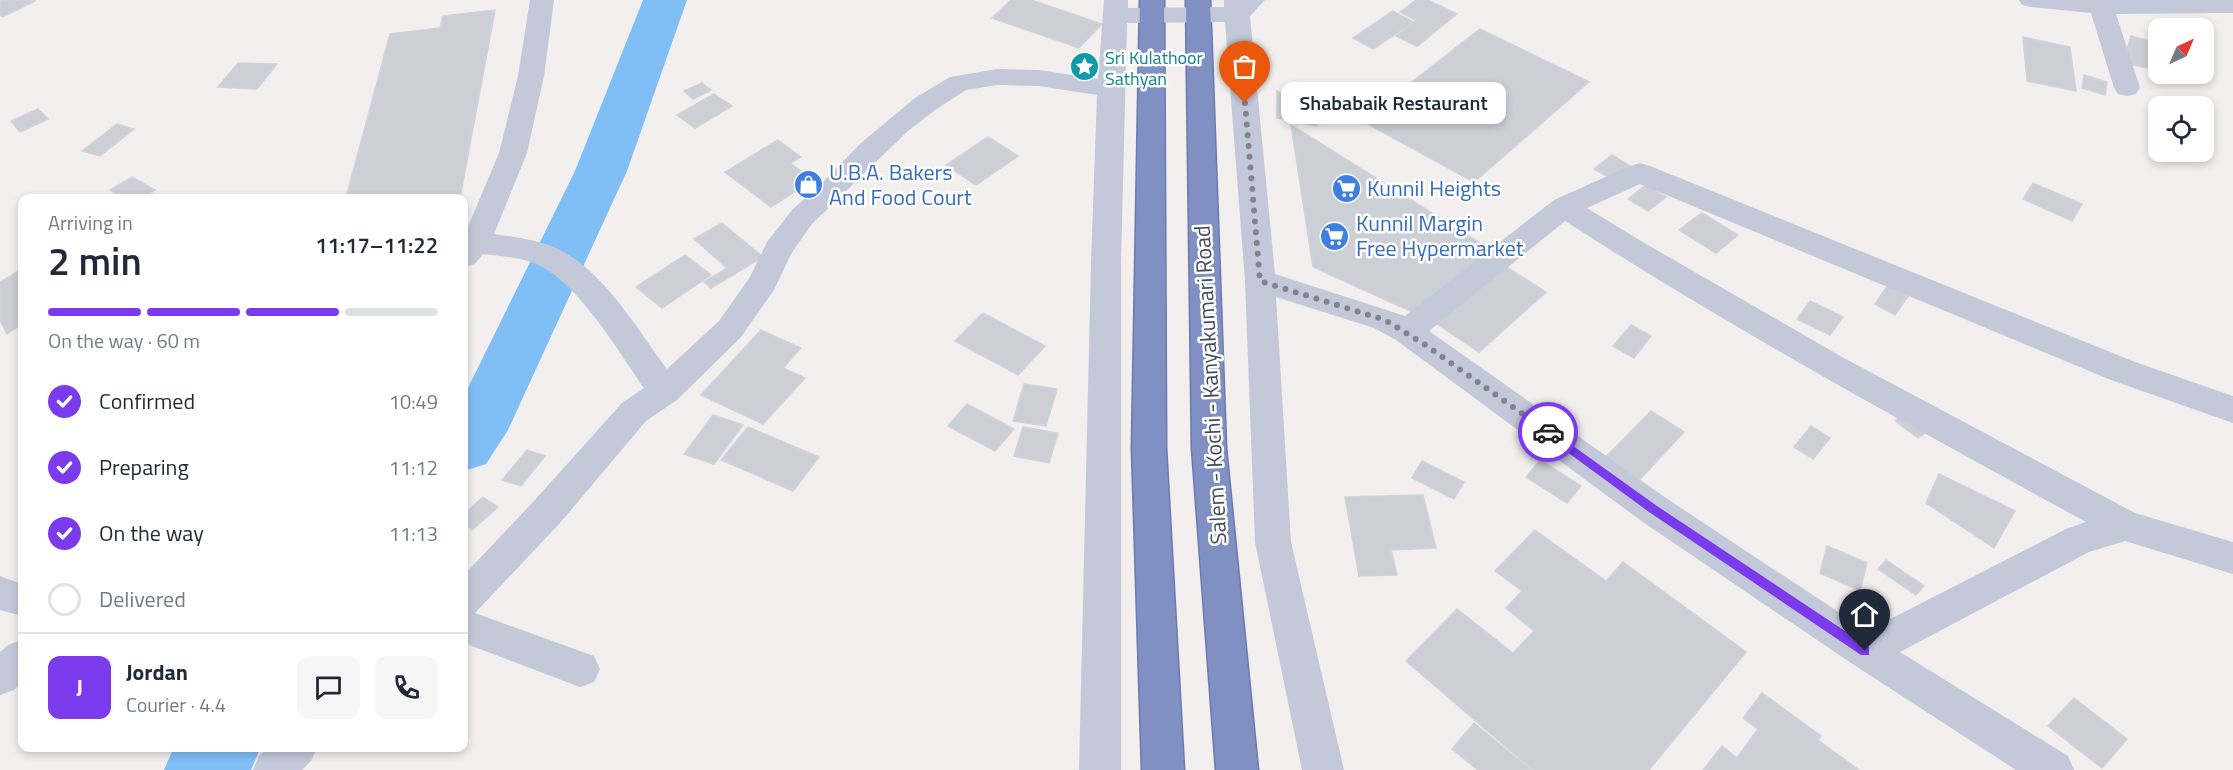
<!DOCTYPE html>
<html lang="en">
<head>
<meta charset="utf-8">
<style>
	:root { --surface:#fff; --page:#f6f6f7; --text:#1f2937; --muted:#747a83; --line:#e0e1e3; --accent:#7c3aed }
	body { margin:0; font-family:"Titillium Web",sans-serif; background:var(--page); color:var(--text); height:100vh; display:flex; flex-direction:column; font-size:22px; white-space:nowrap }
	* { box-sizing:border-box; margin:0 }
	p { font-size:20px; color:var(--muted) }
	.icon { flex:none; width:33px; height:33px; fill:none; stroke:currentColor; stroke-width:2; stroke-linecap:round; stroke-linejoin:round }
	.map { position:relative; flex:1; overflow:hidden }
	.drawer { position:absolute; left:18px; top:194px; width:450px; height:558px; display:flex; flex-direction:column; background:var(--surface); border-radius:12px; box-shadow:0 3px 9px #0003 }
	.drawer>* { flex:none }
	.needle { width:39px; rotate:44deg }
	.tools { position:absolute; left:2148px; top:18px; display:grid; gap:12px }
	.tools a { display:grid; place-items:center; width:66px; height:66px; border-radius:12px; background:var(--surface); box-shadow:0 3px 9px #0003; font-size:30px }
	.pin { position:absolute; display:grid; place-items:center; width:51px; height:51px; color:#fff; margin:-62px -26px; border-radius:50% 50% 50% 0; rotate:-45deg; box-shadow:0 0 6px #0007 }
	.pin .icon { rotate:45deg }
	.courier { position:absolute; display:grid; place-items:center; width:60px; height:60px; margin:-30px; border:4px solid #7c3aed; border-radius:50%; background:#fff; color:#222; box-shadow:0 2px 8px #0007 }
	.bubble { position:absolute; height:42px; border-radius:12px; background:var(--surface); box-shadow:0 3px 9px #0003; font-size:20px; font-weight:600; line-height:42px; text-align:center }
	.overview em { font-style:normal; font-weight:600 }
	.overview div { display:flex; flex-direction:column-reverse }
	.overview { display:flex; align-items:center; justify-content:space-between; height:102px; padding:0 30px }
	h1 { font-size:39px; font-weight:600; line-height:45px }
	.bar { display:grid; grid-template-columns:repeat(4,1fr); gap:9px 6px; align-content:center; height:72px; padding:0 30px }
	.bar i { height:8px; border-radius:4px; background:var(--line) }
	.bar .active { background:var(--accent) }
	.bar p { grid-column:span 4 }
	.line { display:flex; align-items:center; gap:15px; padding:0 30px; border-top:2px solid var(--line) }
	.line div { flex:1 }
	.round { display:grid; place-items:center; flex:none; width:63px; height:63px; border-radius:12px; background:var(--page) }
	ol { padding:0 30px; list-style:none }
	li { display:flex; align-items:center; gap:18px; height:66px }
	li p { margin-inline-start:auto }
	li .icon { padding:6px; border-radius:50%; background:var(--accent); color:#fff; stroke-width:4 }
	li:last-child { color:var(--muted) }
	li i { width:33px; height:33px; border:3px solid var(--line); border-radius:50% }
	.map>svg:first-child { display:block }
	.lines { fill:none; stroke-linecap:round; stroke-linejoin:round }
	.river { fill:#80bff6; fill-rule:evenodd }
	.building { fill:#cdcfd7; stroke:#d2d2db; stroke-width:1.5 }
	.highway-casing { stroke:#6c7baf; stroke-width:3 }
	.minor { fill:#c3c9d8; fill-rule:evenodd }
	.highway { fill:#8190c3; fill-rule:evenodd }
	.route { fill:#7c3aed }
	.done { stroke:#828490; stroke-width:6; stroke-dasharray:0 10.8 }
	.labels { text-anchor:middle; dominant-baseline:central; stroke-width:5; stroke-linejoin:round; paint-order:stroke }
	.far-culture-label { font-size:18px; fill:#0d838f; stroke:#fff; text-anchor:start }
	.shop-label { font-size:22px; fill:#366cbe; stroke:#fff; text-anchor:start }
	.street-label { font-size:22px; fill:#454b5e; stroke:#fff }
</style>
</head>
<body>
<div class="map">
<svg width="2233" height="770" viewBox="0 0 2233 770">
	<rect width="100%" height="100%" fill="#f2efee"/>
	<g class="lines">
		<g class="river">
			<polygon points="643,0 687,0 627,171 508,430 486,464 464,471 464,396 575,171"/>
			<polygon points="174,747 261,747 251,770 164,770"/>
		</g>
	</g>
	<g class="building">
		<polygon points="0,0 33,0 35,1 3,17 0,15"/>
		<polygon points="1011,0 1031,0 1102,24 1079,48 992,18"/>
		<polygon points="1416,0 1428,0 1457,14 1417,46 1396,36 1416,20 1400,12"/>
		<polygon points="495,10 460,198 405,198 405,196 346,198 390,34 440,28 443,16"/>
		<polygon points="1393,11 1413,22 1373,49 1353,38"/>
		<polygon points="1480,29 1589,82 1474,182 1362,121"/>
		<polygon points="2131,36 2158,43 2158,70 2123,63"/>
		<polygon points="2023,37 2070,47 2076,91 2027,81"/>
		<polygon points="238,63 277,64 257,89 218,87"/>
		<polygon points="2084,75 2107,82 2105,95 2082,88"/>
		<polygon points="702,83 711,90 693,99 684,91"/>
		<polygon points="1277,91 1313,113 1317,126 1277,118"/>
		<polygon points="714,94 732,106 695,128 677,115"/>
		<polygon points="38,109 48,119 20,132 11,121"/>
		<polygon points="117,124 134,129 100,156 82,151"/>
		<polygon points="1291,125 1493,251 1419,315 1313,267"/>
		<polygon points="988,137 1018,156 976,185 946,165"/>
		<polygon points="778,140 801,157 790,163 813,180 771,207 725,172"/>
		<polygon points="1612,155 1630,166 1613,180 1594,169"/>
		<polygon points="132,177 155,190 142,198 124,198 110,190"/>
		<polygon points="2033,183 2082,204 2072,221 2023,199"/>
		<polygon points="1646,185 1666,197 1648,211 1628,199"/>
		<polygon points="1702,213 1738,235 1716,253 1679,230"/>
		<polygon points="722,223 763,257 711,288 704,282 727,268 694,239"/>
		<polygon points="685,255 711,275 662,308 636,287"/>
		<polygon points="1502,264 1546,292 1479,352 1434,322"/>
		<polygon points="22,269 22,324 7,334 0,320 0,282"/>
		<polygon points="1888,285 1909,295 1895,315 1875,304"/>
		<polygon points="1810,301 1843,317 1830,335 1797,319"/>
		<polygon points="983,313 1045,346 1018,375 955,341"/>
		<polygon points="1631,325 1651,336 1634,358 1613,346"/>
		<polygon points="761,330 801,348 783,368 805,378 763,424 701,395"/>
		<polygon points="1024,384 1057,389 1046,426 1013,421"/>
		<polygon points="967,404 1014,429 995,451 948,426"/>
		<polygon points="1651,411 1684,432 1632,488 1598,465"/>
		<polygon points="1908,411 1932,428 1918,438 1895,421"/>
		<polygon points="713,415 743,425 714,464 684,454"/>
		<polygon points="1811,426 1830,438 1813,459 1794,447"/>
		<polygon points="748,427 819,457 793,491 721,460"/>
		<polygon points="1023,427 1058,433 1049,463 1014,456"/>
		<polygon points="527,450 545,456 521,486 502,480"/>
		<polygon points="1540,460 1581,486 1567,503 1526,477"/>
		<polygon points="1422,461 1464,482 1454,499 1412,478"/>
		<polygon points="1939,474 2015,511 1994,548 1926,503"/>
		<polygon points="1423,495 1436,548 1391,550 1397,575 1359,576 1345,497"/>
		<polygon points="483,497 498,507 472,530 464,523 464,514"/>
		<polygon points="1535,530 1606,581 1623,562 1746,652 1649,770 1533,770 1406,661 1457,609 1513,653 1534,631 1506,608 1522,591 1495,571"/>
		<polygon points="1827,546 1867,563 1860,591 1820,573"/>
		<polygon points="1886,560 1924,586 1916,595 1878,569"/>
		<polygon points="1762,693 1821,736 1818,740 1859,770 1703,770 1722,746 1737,758 1758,729 1743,718"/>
		<polygon points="2074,698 2127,739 2102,768 2048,726"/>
		<polygon points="1474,723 1531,770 1478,770 1452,749"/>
	</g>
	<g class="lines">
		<defs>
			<g id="highway">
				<polygon points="1140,0 1164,0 1166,448 1184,770 1142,770 1132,448"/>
				<polygon points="1186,0 1210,0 1226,448 1258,770 1216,770 1192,448"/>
			</g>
		</defs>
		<use href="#highway" class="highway-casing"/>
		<g class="minor">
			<path d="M530,0h24l-10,76 -17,77 -33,81c21,3 44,6 64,15 45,21 80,81 109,120l52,-48 31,-44 17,-35 25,-32 25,-22 44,-45 54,-45 35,-21 47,-8 42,1 59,9 6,-79h24v8l96,-1v-7h41l-15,16 25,258 130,42 149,-116 76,-34 10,-3 10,3 485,196 98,34v27l-122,-43 -471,-196 -53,24 54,33 201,116 293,156 98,29v32l-108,-33 -36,11 -189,100 168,104 6,14h-58l-165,-107 -211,-143 -244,-180 -22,-12 -98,-31 15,245 53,228h-42l-47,-228 -10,-261 -20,-259 -98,1 -6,240v507h-42l12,-507 6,-168 -58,-9 -42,-1 -31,5 -31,20 -27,21 -96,93 -21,30 -17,36 -33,47 -64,63 -31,21 -86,102 -85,90 119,43 6,13 -6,13 -14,5 -116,-44v-68l70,-74 88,-98 22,-15c-26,-37 -67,-108 -110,-125 -16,-6 -35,-7 -51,-9l-8,10 -11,3v-31l35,-83 19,-77zM1565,221c169,109 345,205 521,301l-20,7 -199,102 -201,-133 -237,-167z"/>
			<polygon points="2019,0 2233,0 2233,13 2116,14 2140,88 2136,94 2127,96 2118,94 2114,88 2091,13 2031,7 2022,5"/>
			<polygon points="0,576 22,584 22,616 0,610"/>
			<polygon points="22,640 22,682 14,690 0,695 0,652 8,645"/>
			<polygon points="268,747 317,747 311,761 302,770 253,770 259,756"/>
		</g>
		<use href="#highway" class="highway"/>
	</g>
	<polygon class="route" points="1548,428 1657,506 1869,647 1869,655 1861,655 1649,512 1544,435 1544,429"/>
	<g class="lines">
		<polyline class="done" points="1245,103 1260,281 1385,320 1424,344 1548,432"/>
	</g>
	<defs>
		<symbol id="sight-disc" viewBox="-11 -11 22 22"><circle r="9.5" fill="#0f9aa8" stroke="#fff"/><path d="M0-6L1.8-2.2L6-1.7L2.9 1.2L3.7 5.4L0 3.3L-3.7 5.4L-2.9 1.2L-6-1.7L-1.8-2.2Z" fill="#fff"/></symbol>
		<symbol id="shop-disc" viewBox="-11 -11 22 22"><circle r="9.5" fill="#3f7fe0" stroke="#fff"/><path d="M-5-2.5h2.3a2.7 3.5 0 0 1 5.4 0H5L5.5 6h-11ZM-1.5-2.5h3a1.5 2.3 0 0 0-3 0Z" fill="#fff"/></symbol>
		<symbol id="supermarket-disc" viewBox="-11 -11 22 22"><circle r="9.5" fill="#3f7fe0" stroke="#fff"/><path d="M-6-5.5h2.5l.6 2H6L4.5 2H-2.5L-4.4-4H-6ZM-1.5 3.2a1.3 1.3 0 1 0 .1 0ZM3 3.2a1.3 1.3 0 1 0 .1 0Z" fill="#fff"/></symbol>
	</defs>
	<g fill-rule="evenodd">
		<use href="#sight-disc" x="1068" y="50" width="33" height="33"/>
		<use href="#shop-disc" x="792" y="168" width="33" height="33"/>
		<use href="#supermarket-disc" x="1330" y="172" width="33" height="33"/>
		<use href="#supermarket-disc" x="1318" y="220" width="33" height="33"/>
	</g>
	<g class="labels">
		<g class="far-culture-label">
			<text x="1105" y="57">Sri Kulathoor<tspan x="1105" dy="21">Sathyan</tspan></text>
		</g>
		<g class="shop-label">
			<text x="829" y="172">U.B.A. Bakers<tspan x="829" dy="25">And Food Court</tspan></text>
			<text x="1367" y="188">Kunnil Heights</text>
			<text x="1356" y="223">Kunnil Margin<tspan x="1356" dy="25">Free Hypermarket</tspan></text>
		</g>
		<g class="street-label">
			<text transform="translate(1210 385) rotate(-93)">Salem - Kochi - Kanyakumari Road</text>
		</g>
	</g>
</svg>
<div class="tools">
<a><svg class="needle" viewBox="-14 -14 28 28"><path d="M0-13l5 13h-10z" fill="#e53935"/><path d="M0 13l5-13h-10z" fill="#747a83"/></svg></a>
<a><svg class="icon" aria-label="locate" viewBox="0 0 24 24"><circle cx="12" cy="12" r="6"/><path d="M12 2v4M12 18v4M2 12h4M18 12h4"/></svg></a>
</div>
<div class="pin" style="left:1245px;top:103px;background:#ea580c"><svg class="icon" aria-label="bag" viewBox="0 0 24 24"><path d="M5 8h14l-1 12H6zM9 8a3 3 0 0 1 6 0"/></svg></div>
<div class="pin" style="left:1865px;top:651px;background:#1f2937"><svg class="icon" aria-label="home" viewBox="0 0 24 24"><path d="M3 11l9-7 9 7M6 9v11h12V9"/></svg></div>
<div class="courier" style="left:1548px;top:432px"><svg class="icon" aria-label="car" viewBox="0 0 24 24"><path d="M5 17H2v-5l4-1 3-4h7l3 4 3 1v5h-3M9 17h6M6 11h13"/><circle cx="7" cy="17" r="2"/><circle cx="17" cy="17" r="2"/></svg></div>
<div class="bubble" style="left:1281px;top:82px;width:225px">Shababaik Restaurant</div>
<section class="drawer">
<div class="overview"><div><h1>2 min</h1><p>Arriving in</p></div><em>11:17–11:22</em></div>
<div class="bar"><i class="active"></i><i class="active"></i><i class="active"></i><i></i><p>On the way · 60 m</p></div>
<ol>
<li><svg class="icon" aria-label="check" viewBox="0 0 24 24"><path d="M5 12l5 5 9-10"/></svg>Confirmed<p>10:49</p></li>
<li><svg class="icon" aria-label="check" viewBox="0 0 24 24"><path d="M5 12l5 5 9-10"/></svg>Preparing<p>11:12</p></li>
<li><svg class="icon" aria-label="check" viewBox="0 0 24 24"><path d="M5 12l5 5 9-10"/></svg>On the way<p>11:13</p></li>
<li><i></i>Delivered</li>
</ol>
<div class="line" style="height:108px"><b class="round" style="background:var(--accent);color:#fff">J</b><div><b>Jordan</b><p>Courier · 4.4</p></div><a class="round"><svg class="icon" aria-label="chat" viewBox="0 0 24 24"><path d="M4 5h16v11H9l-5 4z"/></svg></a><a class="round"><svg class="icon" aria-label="phone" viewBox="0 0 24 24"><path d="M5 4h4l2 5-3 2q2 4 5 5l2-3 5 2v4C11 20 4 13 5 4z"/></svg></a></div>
</section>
</div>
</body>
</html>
